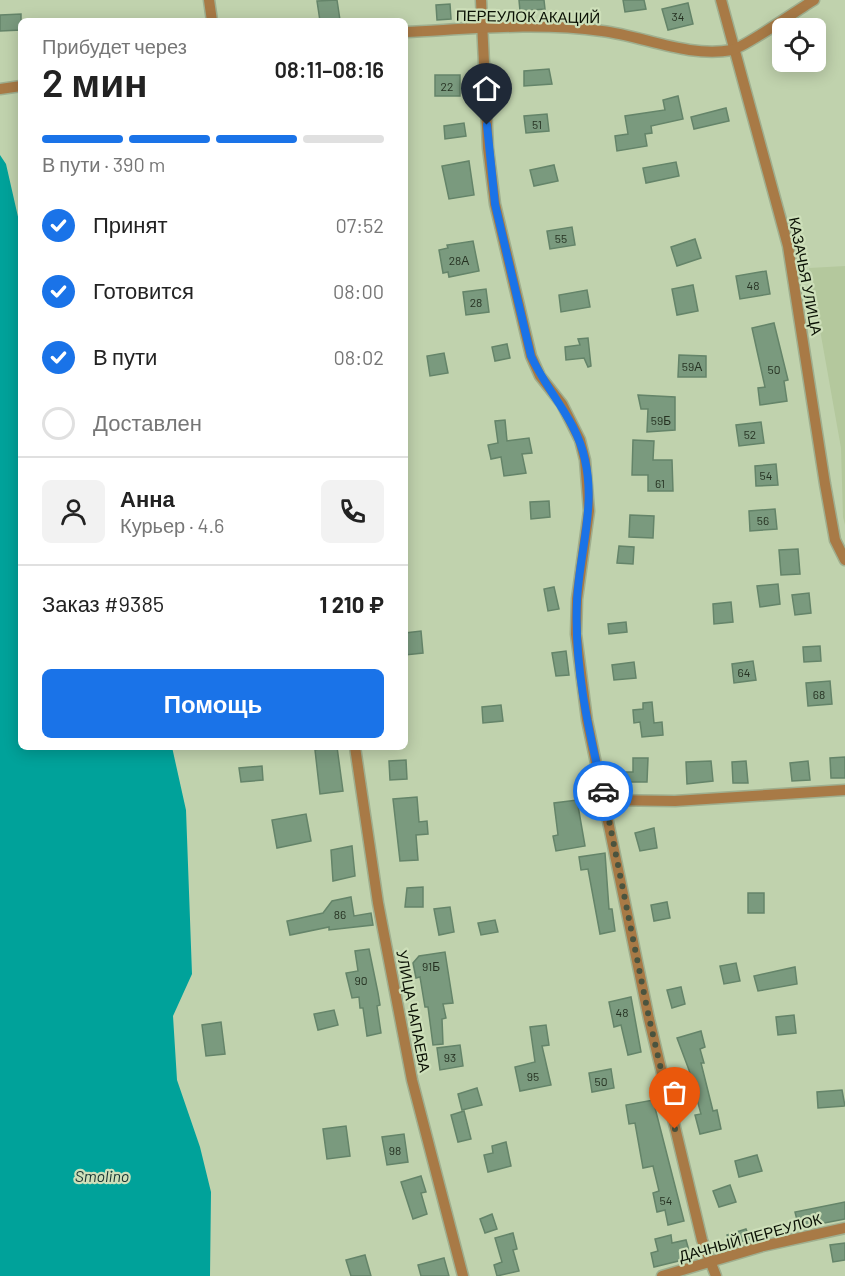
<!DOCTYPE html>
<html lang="ru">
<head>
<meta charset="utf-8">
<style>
	:root { --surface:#fff; --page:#f2f2f2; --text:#222; --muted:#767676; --line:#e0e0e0; --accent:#1a73e8 }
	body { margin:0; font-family:Barlow,sans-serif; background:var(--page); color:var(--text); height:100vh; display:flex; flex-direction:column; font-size:22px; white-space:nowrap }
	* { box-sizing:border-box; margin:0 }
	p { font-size:20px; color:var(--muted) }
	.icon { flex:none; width:33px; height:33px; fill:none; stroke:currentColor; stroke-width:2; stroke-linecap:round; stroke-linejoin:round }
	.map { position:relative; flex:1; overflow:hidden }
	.sheet { position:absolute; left:18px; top:18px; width:390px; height:732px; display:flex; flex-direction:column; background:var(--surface); border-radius:9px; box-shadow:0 3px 15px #0003 }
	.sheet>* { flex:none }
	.controls { position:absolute; left:772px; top:18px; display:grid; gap:12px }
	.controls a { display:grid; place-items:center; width:54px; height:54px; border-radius:9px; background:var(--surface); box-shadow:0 3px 15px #0003; font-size:30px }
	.pin { position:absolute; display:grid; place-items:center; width:51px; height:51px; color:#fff; margin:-62px -26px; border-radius:50% 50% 50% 0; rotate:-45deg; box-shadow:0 0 6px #0007 }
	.pin .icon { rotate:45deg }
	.courier { position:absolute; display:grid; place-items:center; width:60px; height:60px; margin:-30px; border:4px solid #1a73e8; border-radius:50%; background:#fff; color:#222; box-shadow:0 2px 8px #0007 }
	.summary em { font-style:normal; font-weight:600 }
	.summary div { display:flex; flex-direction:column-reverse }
	.summary { display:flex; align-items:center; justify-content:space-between; height:102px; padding:0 24px }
	h1 { font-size:39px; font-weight:600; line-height:45px }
	.bar { display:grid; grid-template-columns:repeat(4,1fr); gap:9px 6px; align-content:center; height:72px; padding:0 24px }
	.bar i { height:8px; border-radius:4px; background:var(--line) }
	.bar .current { background:var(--accent) }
	.bar p { grid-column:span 4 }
	.line { display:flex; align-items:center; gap:15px; padding:0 24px; border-top:2px solid var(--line) }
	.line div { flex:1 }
	.round { display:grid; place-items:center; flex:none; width:63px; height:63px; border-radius:9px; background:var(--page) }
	ol { padding:0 24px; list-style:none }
	li { display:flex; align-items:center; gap:18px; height:66px }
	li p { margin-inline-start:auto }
	li .icon { padding:6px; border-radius:50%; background:var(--accent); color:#fff; stroke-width:4 }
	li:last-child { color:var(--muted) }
	li i { width:33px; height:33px; border:3px solid var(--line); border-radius:50% }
	.action { display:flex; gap:12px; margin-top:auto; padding:12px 24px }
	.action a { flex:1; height:69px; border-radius:9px; background:var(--accent); color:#fff; font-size:24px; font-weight:600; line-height:69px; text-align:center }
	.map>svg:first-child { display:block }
	.built { fill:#b4c89d }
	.water { fill:#00a29a }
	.building { fill:#7a9a7e; stroke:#648469; stroke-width:1.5 }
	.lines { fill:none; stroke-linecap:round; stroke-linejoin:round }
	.street-casing { stroke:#9faf8f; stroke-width:13 }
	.street { stroke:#a87a46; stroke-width:10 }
	.done { stroke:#4a543f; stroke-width:6; stroke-dasharray:0 10.8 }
	.route { stroke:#1a73e8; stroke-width:8 }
	.labels { text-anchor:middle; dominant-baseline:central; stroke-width:4.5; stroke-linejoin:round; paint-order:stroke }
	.number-label { font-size:12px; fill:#263222 }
	.street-label { font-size:15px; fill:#0a1004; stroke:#cddfb9 }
	.water-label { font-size:16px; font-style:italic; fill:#183331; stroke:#cddfb9 }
</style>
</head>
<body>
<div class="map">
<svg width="845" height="1276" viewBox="0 0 845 1276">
	<rect width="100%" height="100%" fill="#c0d2ad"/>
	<polygon class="built" points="845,266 845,525 843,517 841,448 809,268"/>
	<polygon class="water" points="0,155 6,164 21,230 21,747 172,747 186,810 192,974 173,1016 177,1080 200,1147 211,1192 210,1276 0,1276"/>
	<g class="building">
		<polygon points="337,0 340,20 320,21 317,1"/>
		<polygon points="519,0 544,0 545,9 520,11"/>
		<polygon points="623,0 644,0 646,9 625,12"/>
		<polygon points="688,3 693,24 668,30 662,9"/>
		<polygon points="450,4 451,19 437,20 436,5"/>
		<polygon points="21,14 21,30 0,31 0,15"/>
		<polygon points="549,69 552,84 524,86 524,71"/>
		<rect x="435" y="75" width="25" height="21"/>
		<polygon points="678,96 683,119 651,126 652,133 645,134 647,146 617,151 615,136 628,134 625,116 665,110 663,100"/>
		<polygon points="726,108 729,121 694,129 691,117"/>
		<polygon points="547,114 549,131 526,133 524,116"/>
		<polygon points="464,123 466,136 445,139 444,126"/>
		<polygon points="469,161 474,195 449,199 442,166"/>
		<polygon points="676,162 679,176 646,183 643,168"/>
		<polygon points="554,165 558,181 534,186 530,170"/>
		<polygon points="572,227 575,245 550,249 547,231"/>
		<polygon points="695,239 701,258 677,266 671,247"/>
		<polygon points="473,241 479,271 449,277 448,272 443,273 439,250 448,248 447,245"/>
		<polygon points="766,271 770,294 740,299 736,276"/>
		<polygon points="693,285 698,311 677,315 672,289"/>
		<polygon points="486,289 489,312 466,315 463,292"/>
		<polygon points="587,290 590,307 561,312 559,295"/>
		<polygon points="774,323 788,380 784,381 787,401 760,405 758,388 765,387 752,328"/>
		<polygon points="588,338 591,366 588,367 584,358 566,360 565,347 580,345 578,339"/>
		<polygon points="507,344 510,358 495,361 492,347"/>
		<polygon points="444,353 448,373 430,376 427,356"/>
		<polygon points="679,355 706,356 706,377 678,377"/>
		<polygon points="638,395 675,397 675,430 647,432 648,409 641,409"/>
		<polygon points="505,420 507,441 529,438 532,453 522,454 526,473 504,476 501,457 491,459 488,445 498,443 495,421"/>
		<polygon points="761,422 764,443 739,446 736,425"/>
		<polygon points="633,440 654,441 653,460 672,460 673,491 648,491 648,475 632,475"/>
		<polygon points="776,464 778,485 756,486 755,466"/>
		<polygon points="549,501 550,517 531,519 530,502"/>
		<polygon points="775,509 777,529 750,531 749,511"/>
		<polygon points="630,515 654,516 653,538 629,537"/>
		<polygon points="619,546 634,547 633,564 617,563"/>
		<polygon points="798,549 800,574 781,575 779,550"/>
		<polygon points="778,584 780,604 760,607 757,586"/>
		<polygon points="554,587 559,609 548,611 544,589"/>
		<polygon points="809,593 811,613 795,615 792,595"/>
		<polygon points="731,602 733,622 714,624 713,604"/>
		<polygon points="626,622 627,632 609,634 608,624"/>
		<polygon points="421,631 423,653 405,655 405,633"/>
		<polygon points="820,646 821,661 804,662 803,647"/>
		<polygon points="566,651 569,675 556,676 552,653"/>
		<polygon points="753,661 756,680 734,683 732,664"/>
		<polygon points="634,662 636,678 614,680 612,665"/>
		<polygon points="830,681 832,704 808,706 806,683"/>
		<polygon points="652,702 654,723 662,722 663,735 642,737 640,722 634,723 633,710 643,709 643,703"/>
		<polygon points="501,705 503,721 483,723 482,707"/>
		<polygon points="327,747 337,747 343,791 320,794 315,750"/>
		<polygon points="845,757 845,778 831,778 830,758"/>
		<polygon points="633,758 648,758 647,782 623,782 623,772 633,772"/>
		<polygon points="406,760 407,779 390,780 389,761"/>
		<polygon points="711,761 713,781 687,784 686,762"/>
		<polygon points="746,761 748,783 733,783 732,762"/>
		<polygon points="808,761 810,780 792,781 790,763"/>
		<polygon points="262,766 263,780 241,782 239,768"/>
		<polygon points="417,797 419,822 427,821 428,834 416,835 418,860 400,861 393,799"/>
		<polygon points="577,800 585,846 556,851 553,836 558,835 554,803"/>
		<polygon points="306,814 311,841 277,848 272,820"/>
		<polygon points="654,828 657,848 640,851 635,833"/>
		<polygon points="352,846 355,876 333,881 331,850"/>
		<polygon points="605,853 609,909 612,909 615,931 600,934 588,869 581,870 579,857"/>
		<polygon points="423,887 423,907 405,907 407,888"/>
		<rect x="748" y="893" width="16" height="20"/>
		<polygon points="351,897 354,916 371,913 373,925 329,930 329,927 290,935 287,921 323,913 332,901"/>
		<polygon points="667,902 670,918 654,921 651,905"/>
		<polygon points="450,907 454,932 439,935 434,909"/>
		<polygon points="495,920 498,932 481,935 478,923"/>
		<polygon points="369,949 378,993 380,1005 377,1006 381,1033 367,1036 363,1008 360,1008 359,997 352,998 346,973 358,971 355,951"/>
		<polygon points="445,952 453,1003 443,1004 446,1018 442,1019 443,1044 433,1045 428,1007 425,1007 420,977 416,978 413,963 419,956"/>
		<polygon points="736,963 740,981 724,984 720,966"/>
		<polygon points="795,967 797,984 758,991 754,976"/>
		<polygon points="681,987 685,1004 672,1008 667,990"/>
		<polygon points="631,997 641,1052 628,1055 621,1025 614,1027 609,1002"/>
		<polygon points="334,1010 338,1025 318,1030 314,1014"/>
		<polygon points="794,1015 796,1033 778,1035 776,1017"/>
		<polygon points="221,1022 225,1054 206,1056 202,1025"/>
		<polygon points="546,1025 549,1045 542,1046 551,1085 520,1091 515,1067 535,1062 530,1027"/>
		<polygon points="701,1031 705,1047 700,1049 704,1063 701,1063 713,1111 717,1110 721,1129 700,1134 695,1115 701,1114 689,1070 677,1038"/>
		<polygon points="460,1045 463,1066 440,1070 437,1048"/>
		<polygon points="611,1069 614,1088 592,1092 589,1073"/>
		<polygon points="477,1088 482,1105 462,1110 458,1094"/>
		<polygon points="842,1090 845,1106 818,1108 817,1092"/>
		<polygon points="653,1100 684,1221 668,1225 665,1210 657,1212 653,1193 659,1191 653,1166 643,1168 635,1123 629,1124 626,1105"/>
		<polygon points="464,1111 471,1139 458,1142 451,1115"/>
		<polygon points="346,1126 350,1156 327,1159 323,1129"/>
		<polygon points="404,1134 408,1162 387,1165 382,1137"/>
		<polygon points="506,1142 511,1166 488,1172 484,1155 493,1153 492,1146"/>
		<polygon points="757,1155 762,1171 739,1177 735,1161"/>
		<polygon points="421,1176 426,1192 421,1193 427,1214 413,1219 401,1182"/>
		<polygon points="730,1185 736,1202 719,1207 713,1191"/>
		<polygon points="845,1202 845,1219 799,1228 795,1212"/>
		<polygon points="492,1214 497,1229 485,1233 480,1219"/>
		<polygon points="746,1229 750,1239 730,1245 727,1235"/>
		<polygon points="513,1233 517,1249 513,1250 519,1271 497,1276 494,1265 502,1262 495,1238"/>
		<polygon points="671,1235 672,1243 686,1240 691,1258 654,1267 651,1253 658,1251 655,1239"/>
		<polygon points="845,1243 845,1260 833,1262 830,1245"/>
		<polygon points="365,1255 371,1276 351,1276 346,1260"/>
		<polygon points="444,1258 449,1276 421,1276 418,1265"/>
	</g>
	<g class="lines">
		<defs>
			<g id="street">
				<polyline points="209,0 212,21"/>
				<polyline points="481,0 488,148 495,204 531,356 540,376 562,404 580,440 585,460 589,511 577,599 576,634 587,720 649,1019 702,1240 716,1276"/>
				<polyline points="721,0 788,246 825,484 835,540 845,560"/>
				<path d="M405,32c65,-3 132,-10 197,-1 42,5 86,27 130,19 13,-3 67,-41 82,-50"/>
				<polyline points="0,89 21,86"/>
				<polyline points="355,747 378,903 412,1080 463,1276"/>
				<polyline points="605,800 675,801 845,790"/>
				<polyline points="662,1276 763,1246 845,1228"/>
			</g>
		</defs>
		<use href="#street" class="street-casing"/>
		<use href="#street" class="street"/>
	</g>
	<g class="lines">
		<polyline class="done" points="603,791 649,1018 675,1129"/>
		<path class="route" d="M487,125l8,79 36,152c16,36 46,64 54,104 11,48 -6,94 -8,141 -3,64 11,128 26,190"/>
	</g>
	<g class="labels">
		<g class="number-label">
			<text x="678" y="16">34</text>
			<text x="447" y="86">22</text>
			<text x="537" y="124">51</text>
			<text x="561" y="238">55</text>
			<text x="459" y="260">28А</text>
			<text x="753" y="285">48</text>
			<text x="476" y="302">28</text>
			<text x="692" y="366">59А</text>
			<text x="774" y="369">50</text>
			<text x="661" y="420">59Б</text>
			<text x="750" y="434">52</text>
			<text x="766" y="475">54</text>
			<text x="660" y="483">61</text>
			<text x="763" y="520">56</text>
			<text x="744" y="672">64</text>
			<text x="819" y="694">68</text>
			<text x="340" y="914">86</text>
			<text x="431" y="966">91Б</text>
			<text x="361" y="980">90</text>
			<text x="622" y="1012">48</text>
			<text x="450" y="1057">93</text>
			<text x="533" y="1076">95</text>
			<text x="601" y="1081">50</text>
			<text x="395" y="1150">98</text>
			<text x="666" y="1200">54</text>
		</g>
		<g class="street-label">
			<text transform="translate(528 16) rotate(1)">ПЕРЕУЛОК АКАЦИЙ</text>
			<text transform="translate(806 276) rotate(79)">КАЗАЧЬЯ УЛИЦА</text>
			<text transform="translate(414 1011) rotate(79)">УЛИЦА ЧАПАЕВА</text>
			<text transform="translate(750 1237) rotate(-15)">ДАЧНЫЙ ПЕРЕУЛОК</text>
		</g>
		<g class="water-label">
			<text x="102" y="1175">Smolino</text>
		</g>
	</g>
</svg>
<div class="controls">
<a><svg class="icon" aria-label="locate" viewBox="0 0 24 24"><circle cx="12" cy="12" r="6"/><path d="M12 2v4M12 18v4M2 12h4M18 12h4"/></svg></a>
</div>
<div class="pin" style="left:675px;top:1129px;background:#ea580c"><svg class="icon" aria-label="bag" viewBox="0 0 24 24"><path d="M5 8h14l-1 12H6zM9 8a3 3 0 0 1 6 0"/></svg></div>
<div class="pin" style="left:487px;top:125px;background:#1f2937"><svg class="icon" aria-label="home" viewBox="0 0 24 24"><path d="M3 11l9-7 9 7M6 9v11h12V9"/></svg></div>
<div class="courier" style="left:603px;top:791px"><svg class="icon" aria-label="car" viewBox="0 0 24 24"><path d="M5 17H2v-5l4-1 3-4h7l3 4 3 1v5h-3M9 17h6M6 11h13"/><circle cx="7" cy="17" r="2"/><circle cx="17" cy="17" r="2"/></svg></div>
<section class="sheet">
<div class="summary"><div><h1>2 мин</h1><p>Прибудет через</p></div><em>08:11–08:16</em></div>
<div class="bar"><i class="current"></i><i class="current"></i><i class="current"></i><i></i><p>В пути · 390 m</p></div>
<ol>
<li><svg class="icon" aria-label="check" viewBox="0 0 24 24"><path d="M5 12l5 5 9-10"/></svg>Принят<p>07:52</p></li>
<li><svg class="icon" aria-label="check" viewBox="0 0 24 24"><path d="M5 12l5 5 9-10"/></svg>Готовится<p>08:00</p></li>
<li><svg class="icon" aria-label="check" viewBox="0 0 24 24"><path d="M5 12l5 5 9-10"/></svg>В пути<p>08:02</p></li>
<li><i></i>Доставлен</li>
</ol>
<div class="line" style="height:108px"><a class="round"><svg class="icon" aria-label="person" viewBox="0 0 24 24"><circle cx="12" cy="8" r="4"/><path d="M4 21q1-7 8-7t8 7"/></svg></a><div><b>Анна</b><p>Курьер · 4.6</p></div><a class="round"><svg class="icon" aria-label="phone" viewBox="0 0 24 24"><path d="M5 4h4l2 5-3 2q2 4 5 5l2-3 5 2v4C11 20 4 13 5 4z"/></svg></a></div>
<div class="line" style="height:78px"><div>Заказ #9385</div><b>1 210 ₽</b></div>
<div class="action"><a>Помощь</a></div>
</section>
</div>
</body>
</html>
